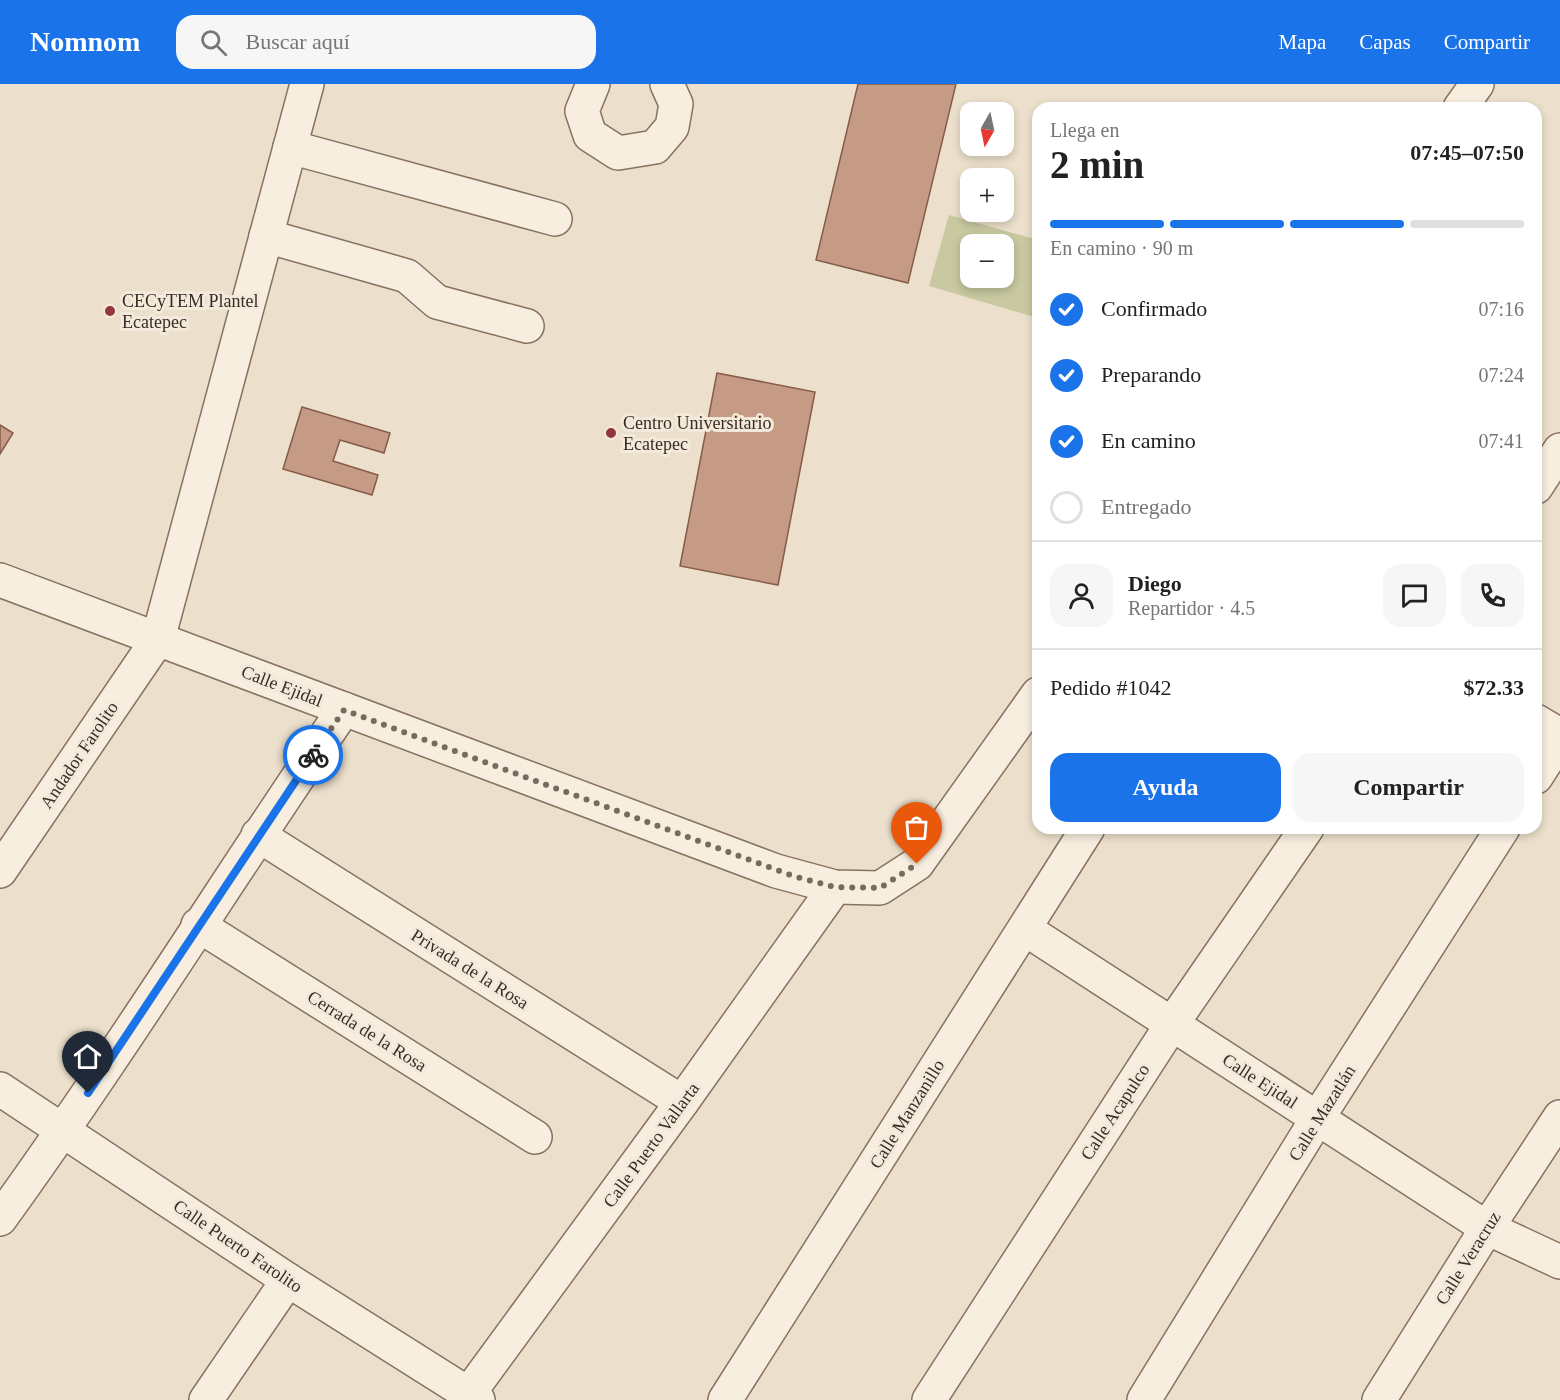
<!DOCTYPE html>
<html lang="es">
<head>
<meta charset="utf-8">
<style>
	:root { --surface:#fff; --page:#f6f6f6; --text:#222; --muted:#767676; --line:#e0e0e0; --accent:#1a73e8 }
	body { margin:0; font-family:"Times New Roman",serif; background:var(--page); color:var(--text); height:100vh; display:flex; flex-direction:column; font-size:22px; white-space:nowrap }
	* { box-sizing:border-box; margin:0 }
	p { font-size:20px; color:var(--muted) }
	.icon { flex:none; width:33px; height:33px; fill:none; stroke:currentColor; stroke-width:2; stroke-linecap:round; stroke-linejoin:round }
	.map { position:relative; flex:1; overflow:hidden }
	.side { position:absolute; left:1032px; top:18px; width:510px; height:732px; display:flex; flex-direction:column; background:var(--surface); border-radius:18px; box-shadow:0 3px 9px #0003 }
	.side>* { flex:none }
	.needle { width:39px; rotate:189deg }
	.tools { position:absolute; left:960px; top:18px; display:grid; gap:12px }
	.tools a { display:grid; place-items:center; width:54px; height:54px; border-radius:12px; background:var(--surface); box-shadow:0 3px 9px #0003; font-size:30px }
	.pin { position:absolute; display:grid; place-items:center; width:51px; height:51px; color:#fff; margin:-62px -26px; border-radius:50% 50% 50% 0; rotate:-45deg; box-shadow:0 0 6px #0007 }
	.pin .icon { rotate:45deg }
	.courier { position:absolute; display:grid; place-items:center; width:60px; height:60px; margin:-30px; border:4px solid #1a73e8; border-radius:50%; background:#fff; color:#222; box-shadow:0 2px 8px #0007 }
	.summary em { font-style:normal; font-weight:800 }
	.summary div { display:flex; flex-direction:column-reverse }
	.summary { display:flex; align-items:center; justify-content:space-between; height:102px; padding:0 18px }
	h1 { font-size:39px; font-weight:800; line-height:45px }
	.bar { display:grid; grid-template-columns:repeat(4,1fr); gap:9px 6px; align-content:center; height:72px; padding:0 18px }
	.bar i { height:8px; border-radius:4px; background:var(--line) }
	.bar .selected { background:var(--accent) }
	.bar p { grid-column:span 4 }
	.line { display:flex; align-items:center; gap:15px; padding:0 18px; border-top:2px solid var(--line) }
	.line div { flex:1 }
	.round { display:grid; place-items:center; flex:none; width:63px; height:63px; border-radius:18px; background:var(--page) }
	ol { padding:0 18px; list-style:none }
	li { display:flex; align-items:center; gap:18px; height:66px }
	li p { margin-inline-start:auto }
	li .icon { padding:6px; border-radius:50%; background:var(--accent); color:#fff; stroke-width:4 }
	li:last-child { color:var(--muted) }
	li i { width:33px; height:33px; border:3px solid var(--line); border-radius:50% }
	.action { display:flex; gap:12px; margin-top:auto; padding:12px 18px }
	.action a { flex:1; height:69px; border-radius:18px; background:var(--accent); color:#fff; font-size:24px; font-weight:800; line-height:69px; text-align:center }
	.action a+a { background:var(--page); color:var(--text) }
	header { display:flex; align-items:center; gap:36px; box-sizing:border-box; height:84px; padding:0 30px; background:var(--accent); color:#fff }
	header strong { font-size:28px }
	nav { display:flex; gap:33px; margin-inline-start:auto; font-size:21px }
	.search { width:420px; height:54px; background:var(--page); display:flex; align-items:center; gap:15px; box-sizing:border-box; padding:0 21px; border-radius:18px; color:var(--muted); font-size:22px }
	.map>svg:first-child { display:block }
	.green { fill:#c8c9a0; fill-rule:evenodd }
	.building { fill:#c69b85; stroke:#855c49; stroke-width:1.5 }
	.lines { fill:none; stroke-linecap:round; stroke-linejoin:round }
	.minor-casing { stroke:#877261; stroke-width:36 }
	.minor { stroke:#f7eedf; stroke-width:33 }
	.done { stroke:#786b5e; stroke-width:6; stroke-dasharray:0 10.8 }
	.route { stroke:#1a73e8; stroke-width:8 }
	.poi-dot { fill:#91363e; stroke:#f4eadb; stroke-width:2 }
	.labels { text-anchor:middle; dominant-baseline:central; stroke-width:6; stroke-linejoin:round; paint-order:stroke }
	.poi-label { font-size:18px; fill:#3a2c23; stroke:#f4eadb; text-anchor:start }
	.street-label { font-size:18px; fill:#3a2c23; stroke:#f4eadb }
</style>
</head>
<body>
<header>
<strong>Nomnom</strong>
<div class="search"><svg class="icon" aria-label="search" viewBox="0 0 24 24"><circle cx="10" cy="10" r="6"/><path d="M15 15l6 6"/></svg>Buscar aquí</div>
<nav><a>Mapa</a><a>Capas</a><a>Compartir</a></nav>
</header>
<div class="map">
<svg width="1560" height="1316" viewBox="0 0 1560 1316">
	<rect width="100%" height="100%" fill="#ece0cc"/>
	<path class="green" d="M949,131l89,25v78l-109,-32zM970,160h34v34h-34z"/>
	<g class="building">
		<polygon points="858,0 956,0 908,199 816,176"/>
		<polygon points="717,289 815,308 778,501 680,482"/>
		<polygon points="302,323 390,349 384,369 340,356 333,377 378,391 372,411 283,385"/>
		<polygon points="0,341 13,349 0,370"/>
	</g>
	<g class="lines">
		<defs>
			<g id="minor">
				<polyline points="593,0 582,27 590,51 618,69 655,63 672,43 676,20 667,0"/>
				<polyline points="1460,24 1477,0"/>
				<polyline points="290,63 555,135"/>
				<polyline points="266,152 407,192 437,218 527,242"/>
				<polyline points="1536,403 1560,366"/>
				<polyline points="0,496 776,787 835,803 880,804 917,780 1038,610"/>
				<polyline points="1536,637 1560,651"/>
				<polyline points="1536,693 1560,655"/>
				<polyline points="258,751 682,1018"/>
				<polyline points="0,787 158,555 307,0"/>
				<polyline points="198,841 535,1053"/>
				<polyline points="1025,845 1487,1144 1560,1178"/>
				<polyline points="0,1005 288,1196 478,1316"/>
				<path d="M0,1135c120,-166 228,-340 344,-510"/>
				<polyline points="206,1316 288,1196"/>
				<polyline points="464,1316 682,1018 835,803"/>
				<polyline points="725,1316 1088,744"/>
				<polyline points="929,1316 1172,940 1307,744"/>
				<polyline points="1144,1316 1317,1035 1503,744"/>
				<polyline points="1379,1316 1487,1144 1560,1033"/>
			</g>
		</defs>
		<use href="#minor" class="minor-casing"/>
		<use href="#minor" class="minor"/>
	</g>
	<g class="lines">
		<polyline class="done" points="313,671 344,626 796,793 835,803 880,804 917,780"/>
		<polyline class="route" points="88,1009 313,671"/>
	</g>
	<g class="poi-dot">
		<circle cx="110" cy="227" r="6"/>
		<circle cx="611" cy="349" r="6"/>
	</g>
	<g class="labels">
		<g class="poi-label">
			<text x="122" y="217">CECyTEM Plantel<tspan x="122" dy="21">Ecatepec</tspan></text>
			<text x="623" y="339">Centro Universitario<tspan x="623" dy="21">Ecatepec</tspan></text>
		</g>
		<g class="street-label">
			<text transform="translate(282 602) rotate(21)">Calle Ejidal</text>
			<text transform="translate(79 671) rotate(-56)">Andador Farolito</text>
			<text transform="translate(470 885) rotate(32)">Privada de la Rosa</text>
			<text transform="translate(367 947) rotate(32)">Cerrada de la Rosa</text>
			<text transform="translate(1260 997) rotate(33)">Calle Ejidal</text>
			<text transform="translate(1115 1028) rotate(-57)">Calle Acapulco</text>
			<text transform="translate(1322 1029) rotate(-58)">Calle Mazatlán</text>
			<text transform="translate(907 1030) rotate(-58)">Calle Manzanillo</text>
			<text transform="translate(651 1061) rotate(-54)">Calle Puerto Vallarta</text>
			<text transform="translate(238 1162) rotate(34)">Calle Puerto Farolito</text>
			<text transform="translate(1468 1174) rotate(-58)">Calle Veracruz</text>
		</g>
	</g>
</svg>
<div class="tools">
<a><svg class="needle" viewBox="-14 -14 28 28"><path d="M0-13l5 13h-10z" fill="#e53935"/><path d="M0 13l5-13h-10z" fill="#767676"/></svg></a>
<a>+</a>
<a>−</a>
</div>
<div class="pin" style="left:917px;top:780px;background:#ea580c"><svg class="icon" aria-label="bag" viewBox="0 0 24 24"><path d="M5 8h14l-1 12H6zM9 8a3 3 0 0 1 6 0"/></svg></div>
<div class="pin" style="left:88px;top:1009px;background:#1f2937"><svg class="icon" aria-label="home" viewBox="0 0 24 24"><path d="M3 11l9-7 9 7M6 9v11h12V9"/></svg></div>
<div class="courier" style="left:313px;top:671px"><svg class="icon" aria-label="bike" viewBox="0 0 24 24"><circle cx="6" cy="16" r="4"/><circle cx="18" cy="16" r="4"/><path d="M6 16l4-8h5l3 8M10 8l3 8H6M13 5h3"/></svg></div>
<section class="side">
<div class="summary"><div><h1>2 min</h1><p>Llega en</p></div><em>07:45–07:50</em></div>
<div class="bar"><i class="selected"></i><i class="selected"></i><i class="selected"></i><i></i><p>En camino · 90 m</p></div>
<ol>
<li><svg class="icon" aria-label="check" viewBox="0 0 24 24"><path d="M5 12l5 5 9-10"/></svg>Confirmado<p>07:16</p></li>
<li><svg class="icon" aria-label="check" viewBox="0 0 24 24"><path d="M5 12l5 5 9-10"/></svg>Preparando<p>07:24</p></li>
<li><svg class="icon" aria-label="check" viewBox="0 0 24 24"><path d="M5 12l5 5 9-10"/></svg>En camino<p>07:41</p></li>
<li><i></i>Entregado</li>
</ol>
<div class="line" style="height:108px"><a class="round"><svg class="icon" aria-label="person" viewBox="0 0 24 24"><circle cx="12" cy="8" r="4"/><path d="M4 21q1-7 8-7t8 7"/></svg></a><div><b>Diego</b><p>Repartidor · 4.5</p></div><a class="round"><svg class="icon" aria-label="chat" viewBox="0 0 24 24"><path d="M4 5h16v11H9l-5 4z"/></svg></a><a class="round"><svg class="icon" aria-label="phone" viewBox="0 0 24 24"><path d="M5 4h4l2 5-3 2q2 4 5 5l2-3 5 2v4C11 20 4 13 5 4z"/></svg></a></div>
<div class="line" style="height:78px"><div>Pedido #1042</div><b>$72.33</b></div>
<div class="action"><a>Ayuda</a><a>Compartir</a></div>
</section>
</div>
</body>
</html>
